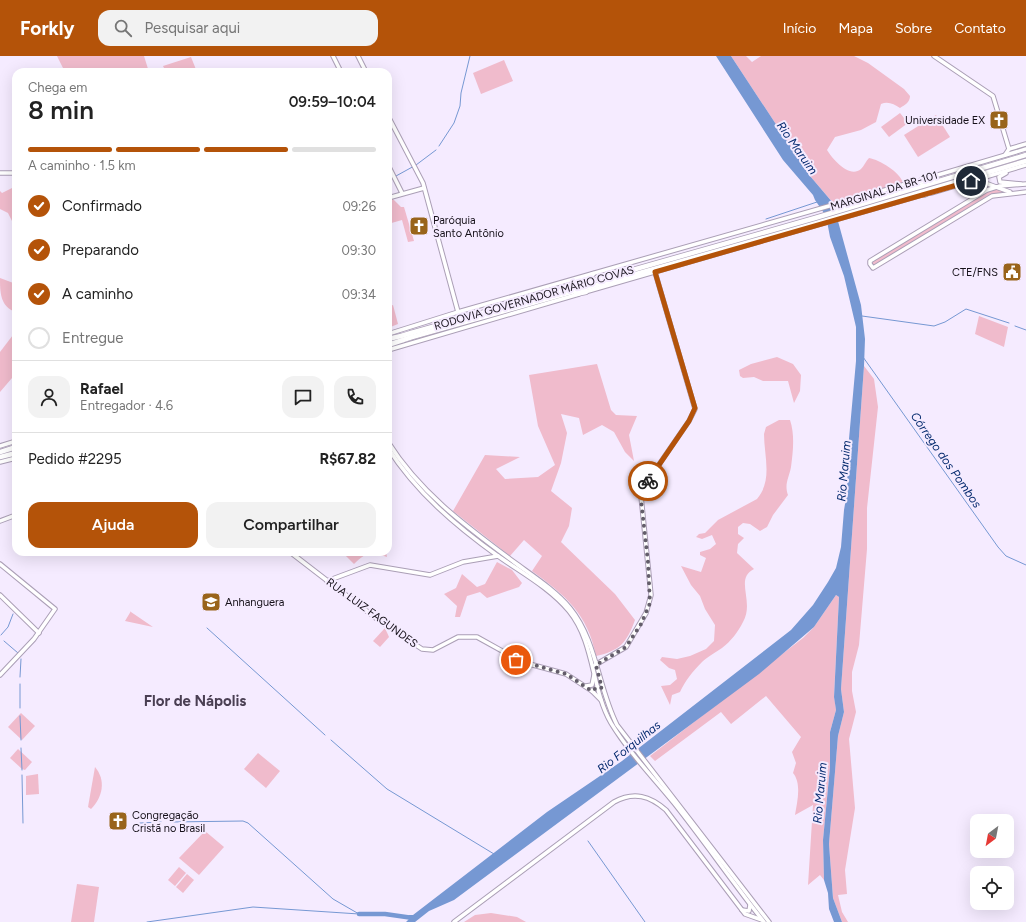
<!DOCTYPE html>
<html lang="pt">
<head>
<meta charset="utf-8">
<style>
	:root { --surface:#fff; --page:#f2f2f2; --text:#222; --muted:#767676; --line:#e0e0e0; --accent:#b45309 }
	body { margin:0; font-family:Figtree,sans-serif; background:var(--page); color:var(--text); height:100vh; display:flex; flex-direction:column; font-size:15px; white-space:nowrap }
	* { box-sizing:border-box; margin:0 }
	p { font-size:13px; color:var(--muted) }
	.icon { flex:none; width:22px; height:22px; fill:none; stroke:currentColor; stroke-width:2; stroke-linecap:round; stroke-linejoin:round }
	.map { position:relative; flex:1; overflow:hidden }
	.sheet { position:absolute; left:12px; top:12px; width:380px; height:488px; display:flex; flex-direction:column; background:var(--surface); border-radius:12px; box-shadow:0 4px 16px #0002 }
	.sheet>* { flex:none }
	.needle { width:26px; rotate:212deg }
	.tools { position:absolute; left:970px; top:758px; display:grid; gap:8px }
	.tools a { display:grid; place-items:center; width:44px; height:44px; border-radius:8px; background:var(--surface); box-shadow:0 4px 16px #0002; font-size:20px }
	.pin { position:absolute; display:grid; place-items:center; width:34px; height:34px; color:#fff; margin:-17px; border:2px solid #fff; border-radius:50%; box-shadow:0 1px 4px #0007 }
	.courier { position:absolute; display:grid; place-items:center; width:40px; height:40px; margin:-20px; border:3px solid #b45309; border-radius:50%; background:#fff; color:#222; box-shadow:0 1px 5px #0007 }
	.head em { font-style:normal; font-weight:600 }
	.head div { display:flex; flex-direction:column-reverse }
	.head { display:flex; align-items:center; justify-content:space-between; height:68px; padding:0 16px }
	h1 { font-size:26px; font-weight:600; line-height:30px }
	.bar { display:grid; grid-template-columns:repeat(4,1fr); gap:6px 4px; align-content:center; height:48px; padding:0 16px }
	.bar i { height:5px; border-radius:3px; background:var(--line) }
	.bar .current { background:var(--accent) }
	.bar p { grid-column:span 4 }
	.line { display:flex; align-items:center; gap:10px; padding:0 16px; border-top:1px solid var(--line) }
	.line div { flex:1 }
	.round { display:grid; place-items:center; flex:none; width:42px; height:42px; border-radius:12px; background:var(--page) }
	ol { padding:0 16px; list-style:none }
	li { display:flex; align-items:center; gap:12px; height:44px }
	li p { margin-inline-start:auto }
	li .icon { padding:4px; border-radius:50%; background:var(--accent); color:#fff; stroke-width:4 }
	li:last-child { color:var(--muted) }
	li i { width:22px; height:22px; border:2px solid var(--line); border-radius:50% }
	.primary-button { display:flex; gap:8px; margin-top:auto; padding:8px 16px }
	.primary-button a { flex:1; height:46px; border-radius:12px; background:var(--accent); color:#fff; font-size:16px; font-weight:600; line-height:46px; text-align:center }
	.primary-button a+a { background:var(--page); color:var(--text) }
	header { display:flex; align-items:center; gap:24px; box-sizing:border-box; height:56px; padding:0 20px; background:var(--accent); color:#fff }
	header strong { font-size:19px }
	nav { display:flex; gap:22px; margin-inline-start:auto; font-size:14px }
	.search { width:280px; height:36px; background:var(--page); display:flex; align-items:center; gap:10px; box-sizing:border-box; padding:0 14px; border-radius:12px; color:var(--muted); font-size:15px }
	.map>svg:first-child { display:block }
	.green { fill:#f0bbcc }
	.water { fill:#7698d3 }
	.lines { fill:none; stroke-linecap:round; stroke-linejoin:round }
	.stream { stroke:#7698d3; stroke-width:1 }
	.river { stroke:#7698d3; stroke-width:4.5 }
	.secondary-casing { stroke:#ab9fb6; stroke-width:5.5 }
	.primary-casing { stroke:#ab9fb6; stroke-width:5.5 }
	.highway-casing { stroke:#ab9fb6; stroke-width:6 }
	.secondary { stroke:#fff; stroke-width:3.5 }
	.primary { stroke:#fff; stroke-width:3.5 }
	.highway { stroke:#fff; stroke-width:4.5 }
	.highway-bridge-casing { stroke:#ab9fb6; stroke-width:6; stroke-linecap:butt }
	.highway-bridge { stroke:#fff; stroke-width:4.5 }
	.done { stroke:#635d6a; stroke-width:4; stroke-dasharray:0 7.2 }
	.route { stroke:#b45309; stroke-width:5 }
	.labels { text-anchor:middle; dominant-baseline:central; stroke-width:4; stroke-linejoin:round; paint-order:stroke }
	.poi-label { font-size:11px; fill:#151019; stroke:#f5ebff; text-anchor:start }
	.street-label { font-size:11px; fill:#151019; stroke:#f5ebff }
	.water-label { font-size:12px; font-style:italic; fill:#072c70; stroke:#f5ebff }
	.district-label { font-size:15px; font-weight:bold; fill:#4a3f53; stroke:#f5ebff }
</style>
</head>
<body>
<header>
<strong>Forkly</strong>
<div class="search"><svg class="icon" aria-label="search" viewBox="0 0 24 24"><circle cx="10" cy="10" r="6"/><path d="M15 15l6 6"/></svg>Pesquisar aqui</div>
<nav><a>Início</a><a>Mapa</a><a>Sobre</a><a>Contato</a></nav>
</header>
<div class="map">
<svg width="1026" height="866" viewBox="0 0 1026 866">
	<rect width="100%" height="100%" fill="#f5ebff"/>
	<g class="green">
		<polygon points="57,0 144,0 149,16 65,16"/>
		<path d="M731,0h15l6,6 9,-6h93l14,7 36,26 6,7c0,6 -5,9 -10,12 -6,-4 -12,-7 -19,-4l-5,18 -15,8 -26,7 -8,13c5,8 22,29 34,19 3,-3 5,-8 8,-11 11,2 31,14 34,25l-69,21 -24,-28z"/>
		<polygon points="191,1 197,16 166,16 163,10"/>
		<polygon points="504,4 513,25 481,38 473,17"/>
		<polygon points="900,57 908,67 889,81 881,71"/>
		<polygon points="936,59 950,81 918,101 904,79"/>
		<polygon points="14,131 16,131 16,173 8,157 0,153 0,135 2,137"/>
		<polygon points="996,131 1005,136 989,139 875,209 872,208 873,205 979,140"/>
		<polygon points="392,142 401,151 404,151 414,185 408,186 402,164 388,168 388,155 391,148 390,143"/>
		<path d="M0,222l16,6v28c-16,-5 -16,-20 -16,-34z"/>
		<polygon points="393,249 398,268 388,272 388,251"/>
		<polygon points="979,260 1008,271 1004,291 975,278"/>
		<polygon points="16,275 16,308 12,322 0,336 0,296"/>
		<polygon points="777,301 793,308 801,319 800,335 794,347 788,325 763,325 754,321 743,322 740,320 739,314 751,308"/>
		<path d="M597,308l14,46 5,5 21,1 -8,19 5,26 -9,-9 -11,-20 -12,-7 -19,10 -4,-17 -18,-4 6,19 -6,30 -10,28 21,17 -3,18 -8,16 54,52 20,26c-8,22 -15,31 -39,36 -8,-42 -31,-61 -64,-85l10,-15 -18,-16 -14,16 -57,-45 32,-56 35,2 -24,12 9,10 33,-2 17,-12 -17,-39 -9,-51z"/>
		<polygon points="864,310 874,323 878,351 867,452 867,493 859,589 852,616 852,635 856,656 849,683 855,752 845,814 847,838 838,839 842,856 848,866 842,866 833,842 829,788 838,680 844,656 841,633"/>
		<path d="M779,364h11c5,15 3,32 1,47 -2,11 -7,17 -3,28l-15,20 -6,12 -7,4 -10,-7 -7,-1 -5,4v7l6,4 -6,6 -1,9 17,16c-20,10 1,32 -11,53 -5,10 -12,19 -21,26 -7,5 -15,9 -20,14 -9,9 -17,19 -22,30l-8,3 -2,10 -9,-19 9,-1 7,-6 -2,-9 -6,-2 -9,-8 2,-3 15,2 13,-3 16,-7 8,-8 1,-16 -10,-16 -5,-13 -9,-11 -10,-19 20,6 5,-14 -6,-3v-3l10,-3 6,-5 -4,-9 -10,4 -6,-2 3,-3 6,-1 13,-13 39,-21c16,-19 7,-43 7,-65l2,-7z"/>
		<path d="M347,496h39l1,5c-16,-6 -21,-5 -33,7l-10,-10z"/>
		<polygon points="497,506 512,514 522,527 519,531 487,542 480,536 467,540 460,561 455,561 457,550 444,538 456,532 462,518 477,531 485,528"/>
		<path d="M836,539l3,2 -5,99 2,14 -6,22v35l-7,73 1,40 -4,-5 -12,10 5,-80 -18,10c2,-13 7,-31 -2,-42l3,-10 -4,-11 9,-15 -35,-41 -35,28 -10,-12 -66,49 -5,-5 153,-118 11,-11z"/>
		<polygon points="131,555 131,556 153,571 125,565"/>
		<polygon points="385,572 389,581 380,591 373,585"/>
		<polygon points="21,657 35,670 22,684 8,671"/>
		<polygon points="18,693 32,706 25,714 22,713 10,702"/>
		<polygon points="258,697 280,715 266,732 244,713"/>
		<path d="M95,711c11,13 8,30 -4,42l-3,-2z"/>
		<polygon points="38,718 39,738 26,739 26,720"/>
		<polygon points="205,775 224,791 199,819 179,802"/>
		<polygon points="179,811 186,817 175,830 168,824"/>
		<polygon points="187,818 194,824 183,837 176,831"/>
		<polygon points="77,828 99,831 94,866 71,866"/>
		<polygon points="491,857 517,861 526,866 464,866 475,859"/>
	</g>
	<polygon class="water" points="716,0 731,0 810,120 833,147 861,249 865,283 864,310 841,633 844,656 838,680 829,788 833,842 842,866 834,866 829,853 828,837 824,824 823,784 830,711 830,676 836,654 834,641 839,541 836,539 814,571 759,618 454,844 429,855 415,866 406,866 409,863 407,862 409,859 413,859 547,756 622,705 791,574 813,549 828,526 836,512 841,491 844,454 847,436 848,394 856,305 856,271 844,220 830,181 826,160 815,144 813,139 783,104"/>
	<g class="lines">
		<g class="stream">
			<polyline points="439,90 454,67 460,50 461,37 470,0"/>
			<polyline points="396,120 416,109 436,94"/>
			<polyline points="388,124 393,122"/>
			<polyline points="766,163 817,146"/>
			<polyline points="862,260 934,270 945,266 966,253 1009,267"/>
			<polyline points="1015,270 1026,274"/>
			<polyline points="863,301 998,491 1006,500 1026,509"/>
			<polyline points="207,572 325,679"/>
			<polyline points="1,579 8,571 13,558"/>
			<polyline points="4,585 18,597"/>
			<polyline points="20,621 21,603"/>
			<polyline points="20,628 20,652"/>
			<polyline points="20,660 21,684"/>
			<polyline points="331,684 387,733 494,798"/>
			<polyline points="21,692 22,714"/>
			<polyline points="22,719 23,767"/>
			<polyline points="171,766 243,765 248,767 333,843 359,858"/>
			<polyline points="140,767 161,766"/>
			<polyline points="588,785 645,866"/>
			<polyline points="147,866 253,851 359,858"/>
		</g>
		<polyline class="river" points="359,858 385,858 413,862"/>
		<defs>
			<g id="secondary">
				<polyline points="333,0 341,16"/>
				<polyline points="358,0 366,16"/>
				<polyline points="934,0 993,40 1009,93"/>
				<polyline points="388,60 423,127 458,256"/>
				<polyline points="1005,99 1009,93 1026,88"/>
				<polyline points="388,109 402,137"/>
				<polyline points="0,117 16,117"/>
				<polyline points="1026,128 1000,130 987,134 870,205 870,208 873,212 992,140 1026,136"/>
				<polyline points="996,131 1010,136"/>
				<polyline points="388,142 424,132"/>
				<path d="M388,386c32,51 79,85 126,120 19,14 41,28 56,46 27,33 28,80 47,117l152,197"/>
				<path d="M388,392c28,44 68,78 110,108 24,17 52,32 71,55 26,32 22,77 42,112 18,30 42,54 63,80 31,39 59,80 90,119"/>
				<polyline points="0,465 16,459"/>
				<polyline points="290,496 377,563 422,593 433,594 458,581 477,581 522,606 566,618 592,635 598,631"/>
				<polyline points="0,508 55,553 34,583 0,619"/>
				<polyline points="327,525 370,509 430,519 463,506 498,500"/>
				<polyline points="0,539 39,577"/>
				<polyline points="595,609 626,591 646,557 651,539 641,440 649,423 689,365 695,353 655,216"/>
				<polyline points="586,630 592,629 594,619"/>
				<polyline points="592,635 601,644"/>
				<polyline points="742,854 749,855 750,849"/>
				<path d="M454,866l160,-120c20,-11 36,-6 52,8l79,104 17,6"/>
			</g>
			<g id="primary">
				<polyline points="1006,117 999,121 1000,126 1021,128"/>
				<polyline points="921,124 1026,93"/>
				<polyline points="966,128 988,128 996,131"/>
				<polyline points="931,137 1026,109"/>
				<polyline points="585,236 925,138"/>
				<polyline points="388,278 458,256 913,126"/>
				<polyline points="388,294 579,238"/>
				<polyline points="0,390 16,385"/>
				<polyline points="0,406 16,402"/>
			</g>
			<g id="highway">
				<polyline points="912,127 933,124"/>
				<polyline points="924,139 933,135"/>
				<polyline points="571,229 593,218"/>
				<polyline points="576,238 586,236"/>
				<polyline points="411,277 815,162 1026,99"/>
				<polyline points="412,281 817,167 1026,105"/>
				<polyline points="388,283 401,280"/>
				<polyline points="388,289 403,284"/>
				<polyline points="0,396 16,391"/>
				<polyline points="0,401 16,397"/>
			</g>
		</defs>
		<use href="#secondary" class="secondary-casing"/>
		<use href="#primary" class="primary-casing"/>
		<use href="#highway" class="highway-casing"/>
		<use href="#secondary" class="secondary"/>
		<use href="#primary" class="primary"/>
		<use href="#highway" class="highway"/>
		<defs>
			<g id="highway-bridge">
				<polyline points="401,280 411,277"/>
				<polyline points="403,284 412,281"/>
			</g>
		</defs>
		<use href="#highway-bridge" class="highway-bridge-casing"/>
		<use href="#highway-bridge" class="highway-bridge"/>
	</g>
	<g class="lines">
		<polyline class="done" points="516,604 566,618 592,635 598,631 602,632 596,609 626,591 641,568 650,547 648,506 641,444 642,436 648,425"/>
		<polyline class="route" points="648,425 689,365 695,352 655,216 971,125"/>
	</g>
	<defs>
		<symbol id="church-square" viewBox="-11 -11 22 22"><rect x="-9" y="-9" width="18" height="18" rx="4" fill="#99641b" stroke="#f5ebff"/><path d="M-1.2-6h2.4v3.5h3.3v2.4h-3.3V6h-2.4V-.1h-3.3v-2.4h3.3Z" fill="#fff"/></symbol>
		<symbol id="civic-square" viewBox="-11 -11 22 22"><rect x="-9" y="-9" width="18" height="18" rx="4" fill="#99641b" stroke="#f5ebff"/><path d="M-.6-6.5H3V-4.5H.6V-3L4-1V1h2V6H-6V1h2V-1L-.6-3ZM-1.2 2.5V6h2.4V2.5Z" fill="#fff"/></symbol>
		<symbol id="university-square" viewBox="-11 -11 22 22"><rect x="-9" y="-9" width="18" height="18" rx="4" fill="#99641b" stroke="#f5ebff"/><path d="M0-5L7-2L0 1L-7-2ZM-4 1L0 2.5L4 1V4Q0 6-4 4Z" fill="#fff"/></symbol>
	</defs>
	<g fill-rule="evenodd">
		<use href="#church-square" x="988" y="53" width="22" height="22"/>
		<use href="#church-square" x="408" y="159" width="22" height="22"/>
		<use href="#civic-square" x="1001" y="205" width="22" height="22"/>
		<use href="#university-square" x="200" y="535" width="22" height="22"/>
		<use href="#church-square" x="107" y="754" width="22" height="22"/>
	</g>
	<g class="labels">
		<g class="poi-label">
			<text x="985" y="64" text-anchor="end">Universidade EX</text>
			<text x="433" y="164">Paróquia<tspan x="433" dy="13">Santo Antônio</tspan></text>
			<text x="998" y="216" text-anchor="end">CTE/FNS</text>
			<text x="225" y="546">Anhanguera</text>
			<text x="132" y="759">Congregação<tspan x="132" dy="13">Cristã no Brasil</tspan></text>
		</g>
		<g class="street-label">
			<text transform="translate(884 135) rotate(-17)">MARGINAL DA BR-101</text>
			<text transform="translate(534 242) rotate(-16)">RODOVIA GOVERNADOR MÁRIO COVAS</text>
			<text transform="translate(372 557) rotate(36)">RUA LUIZ FAGUNDES</text>
		</g>
		<g class="water-label">
			<text transform="translate(797 92) rotate(55)">Rio Maruim</text>
			<text transform="translate(946 404) rotate(55)">Córrego dos Pombos</text>
			<text transform="translate(844 415) rotate(-85)">Rio Maruim</text>
			<text transform="translate(629 691) rotate(-38)">Rio Forquilhas</text>
			<text transform="translate(820 737) rotate(-85)">Rio Maruim</text>
		</g>
		<g class="district-label">
			<text x="195" y="645">Flor de Nápolis</text>
		</g>
	</g>
</svg>
<div class="tools">
<a><svg class="needle" viewBox="-14 -14 28 28"><path d="M0-13l5 13h-10z" fill="#e53935"/><path d="M0 13l5-13h-10z" fill="#767676"/></svg></a>
<a><svg class="icon" aria-label="locate" viewBox="0 0 24 24"><circle cx="12" cy="12" r="6"/><path d="M12 2v4M12 18v4M2 12h4M18 12h4"/></svg></a>
</div>
<div class="pin" style="left:516px;top:604px;background:#ea580c"><svg class="icon" aria-label="bag" viewBox="0 0 24 24"><path d="M5 8h14l-1 12H6zM9 8a3 3 0 0 1 6 0"/></svg></div>
<div class="pin" style="left:971px;top:125px;background:#1f2937"><svg class="icon" aria-label="home" viewBox="0 0 24 24"><path d="M3 11l9-7 9 7M6 9v11h12V9"/></svg></div>
<div class="courier" style="left:648px;top:425px"><svg class="icon" aria-label="bike" viewBox="0 0 24 24"><circle cx="6" cy="16" r="4"/><circle cx="18" cy="16" r="4"/><path d="M6 16l4-8h5l3 8M10 8l3 8H6M13 5h3"/></svg></div>
<section class="sheet">
<div class="head"><div><h1>8 min</h1><p>Chega em</p></div><em>09:59–10:04</em></div>
<div class="bar"><i class="current"></i><i class="current"></i><i class="current"></i><i></i><p>A caminho · 1.5 km</p></div>
<ol>
<li><svg class="icon" aria-label="check" viewBox="0 0 24 24"><path d="M5 12l5 5 9-10"/></svg>Confirmado<p>09:26</p></li>
<li><svg class="icon" aria-label="check" viewBox="0 0 24 24"><path d="M5 12l5 5 9-10"/></svg>Preparando<p>09:30</p></li>
<li><svg class="icon" aria-label="check" viewBox="0 0 24 24"><path d="M5 12l5 5 9-10"/></svg>A caminho<p>09:34</p></li>
<li><i></i>Entregue</li>
</ol>
<div class="line" style="height:72px"><a class="round"><svg class="icon" aria-label="person" viewBox="0 0 24 24"><circle cx="12" cy="8" r="4"/><path d="M4 21q1-7 8-7t8 7"/></svg></a><div><b>Rafael</b><p>Entregador · 4.6</p></div><a class="round"><svg class="icon" aria-label="chat" viewBox="0 0 24 24"><path d="M4 5h16v11H9l-5 4z"/></svg></a><a class="round"><svg class="icon" aria-label="phone" viewBox="0 0 24 24"><path d="M5 4h4l2 5-3 2q2 4 5 5l2-3 5 2v4C11 20 4 13 5 4z"/></svg></a></div>
<div class="line" style="height:52px"><div>Pedido #2295</div><b>R$67.82</b></div>
<div class="primary-button"><a>Ajuda</a><a>Compartilhar</a></div>
</section>
</div>
</body>
</html>
